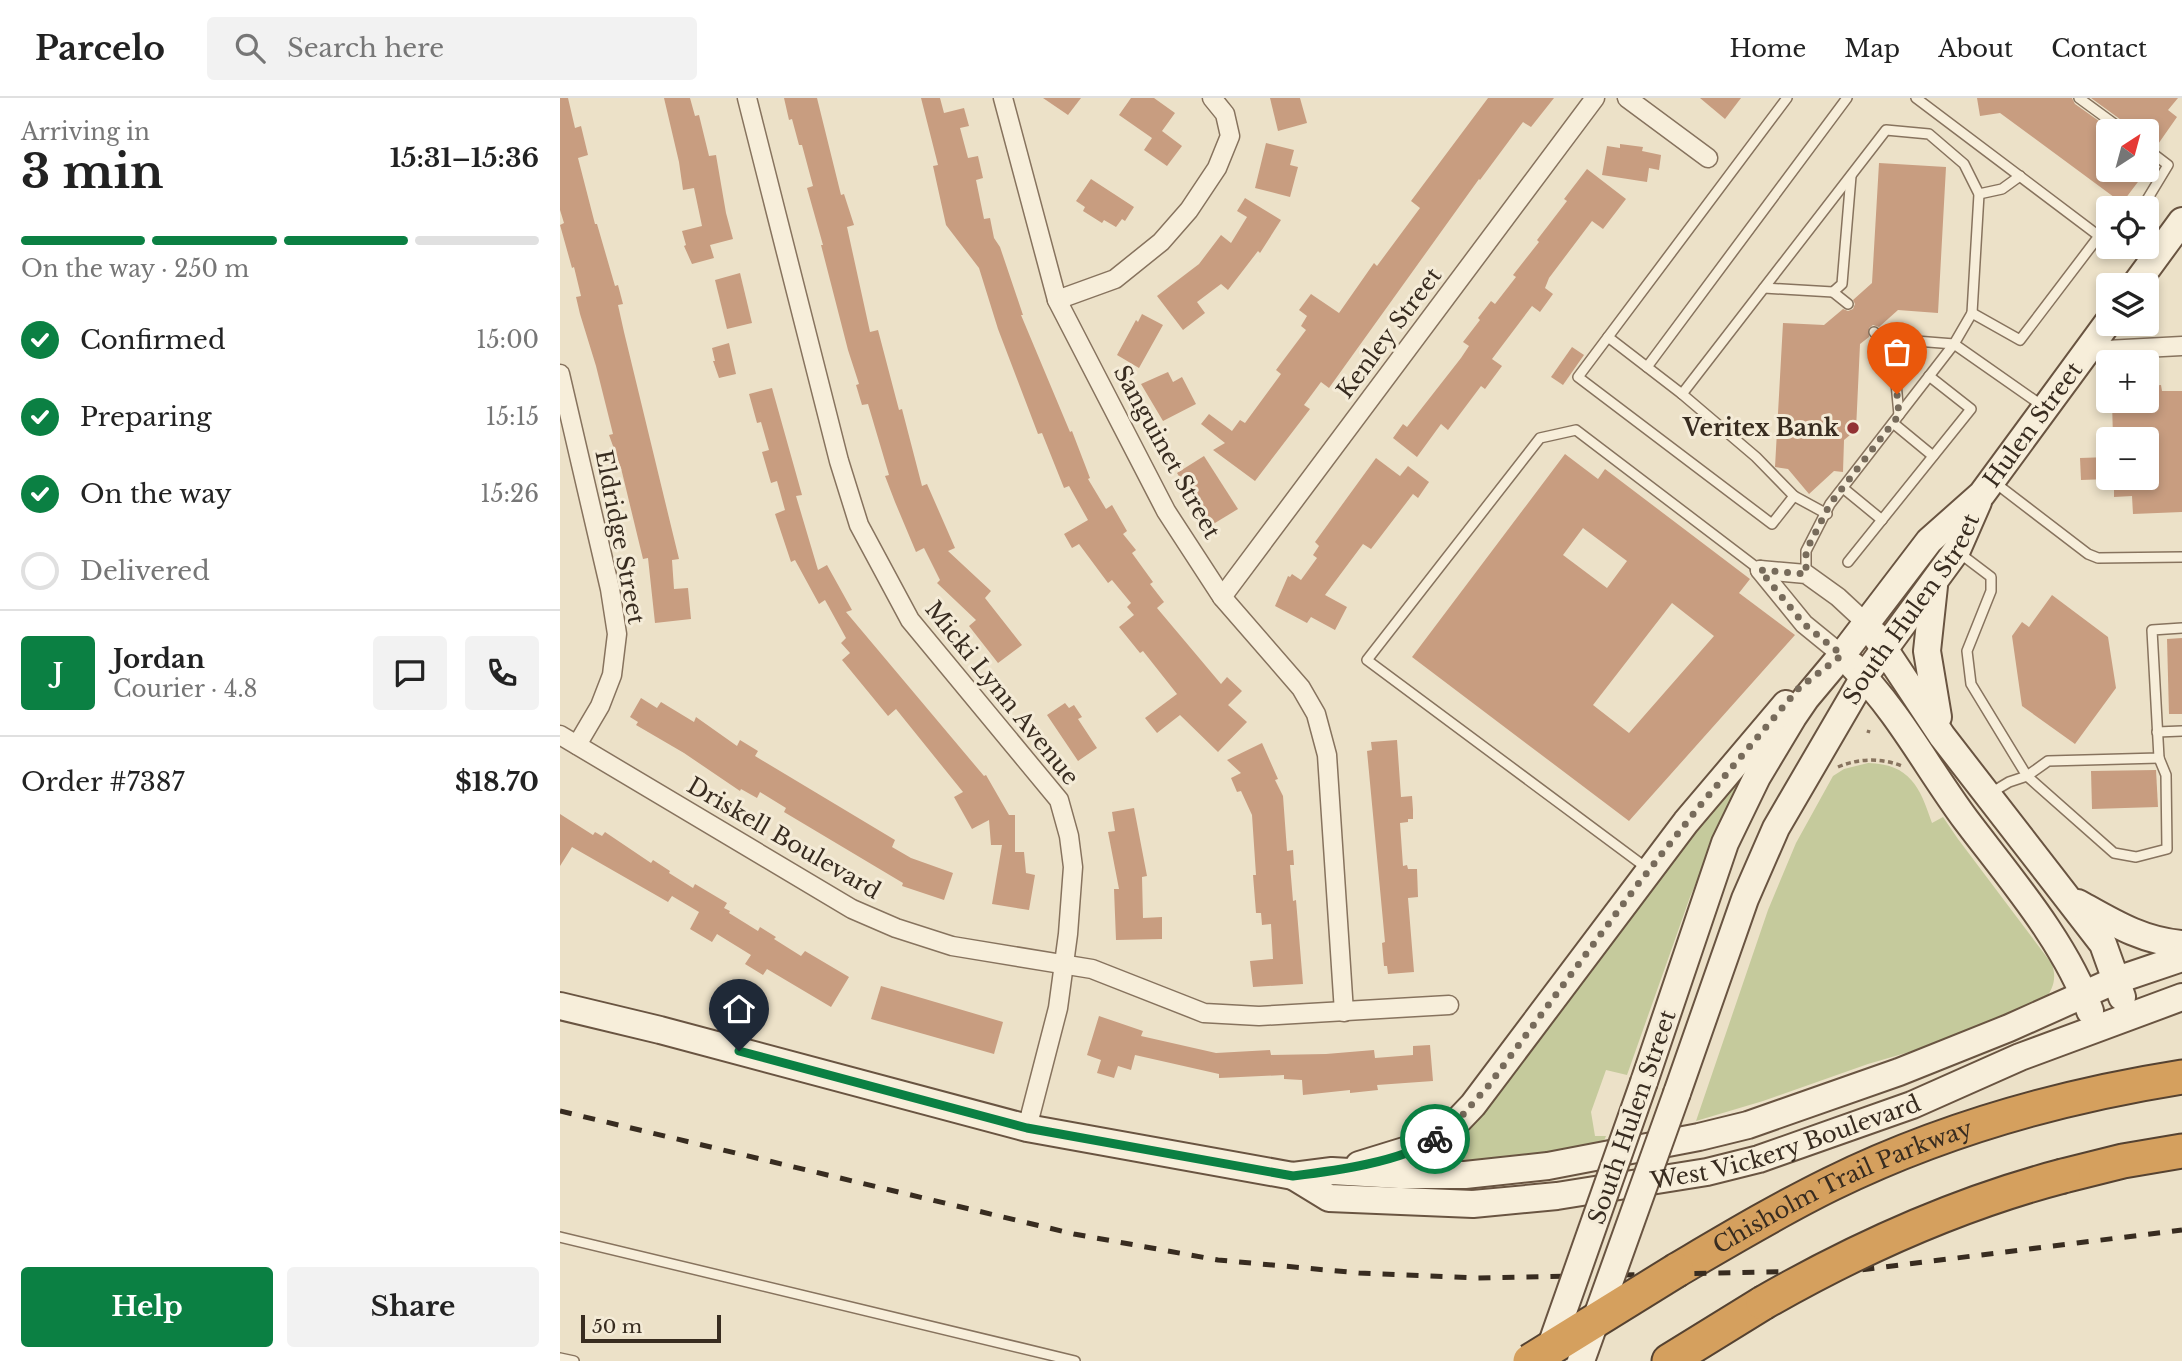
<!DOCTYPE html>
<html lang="en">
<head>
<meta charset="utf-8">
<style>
	:root { --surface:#fff; --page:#f2f2f2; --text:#222; --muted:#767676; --line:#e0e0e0; --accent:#0b8043 }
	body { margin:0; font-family:"Libre Baskerville",serif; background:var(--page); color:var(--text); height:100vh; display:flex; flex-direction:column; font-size:26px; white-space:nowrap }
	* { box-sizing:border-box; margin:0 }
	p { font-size:23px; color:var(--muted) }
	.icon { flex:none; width:38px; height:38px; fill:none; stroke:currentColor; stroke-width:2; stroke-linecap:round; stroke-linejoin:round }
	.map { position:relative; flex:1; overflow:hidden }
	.panel { display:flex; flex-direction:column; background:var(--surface); width:560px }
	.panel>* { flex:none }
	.needle { width:46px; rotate:36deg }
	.tools { position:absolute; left:1536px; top:21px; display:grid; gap:14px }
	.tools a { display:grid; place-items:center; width:63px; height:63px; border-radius:7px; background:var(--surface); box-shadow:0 4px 10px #0003; font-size:35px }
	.scale { position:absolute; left:21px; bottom:18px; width:140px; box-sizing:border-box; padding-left:7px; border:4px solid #382c20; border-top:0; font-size:19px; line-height:24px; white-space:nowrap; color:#382c20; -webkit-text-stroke:5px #f4ebd7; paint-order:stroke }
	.pin { position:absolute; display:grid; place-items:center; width:60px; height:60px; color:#fff; margin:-72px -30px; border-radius:50% 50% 50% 0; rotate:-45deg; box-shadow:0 0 7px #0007 }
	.pin .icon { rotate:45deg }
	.courier { position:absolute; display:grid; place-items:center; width:70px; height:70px; margin:-35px; border:5px solid #0b8043; border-radius:50%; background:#fff; color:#222; box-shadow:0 2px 9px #0007 }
	.headline em { font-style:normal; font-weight:700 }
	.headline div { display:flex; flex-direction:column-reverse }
	.headline { display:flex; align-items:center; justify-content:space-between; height:119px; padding:0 21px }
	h1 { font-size:46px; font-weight:700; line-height:52px }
	.bar { display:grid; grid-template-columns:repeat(4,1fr); gap:10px 7px; align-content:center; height:84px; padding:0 21px }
	.bar i { height:9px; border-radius:5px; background:var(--line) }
	.bar .active { background:var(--accent) }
	.bar p { grid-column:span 4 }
	.line { display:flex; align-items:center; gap:18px; padding:0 21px; border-top:2px solid var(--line) }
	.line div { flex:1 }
	.round { display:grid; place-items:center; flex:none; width:74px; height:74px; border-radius:7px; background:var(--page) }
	ol { padding:0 21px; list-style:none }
	li { display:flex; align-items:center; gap:21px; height:77px }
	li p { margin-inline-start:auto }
	li .icon { padding:7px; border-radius:50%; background:var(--accent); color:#fff; stroke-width:4 }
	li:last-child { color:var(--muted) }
	li i { width:38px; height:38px; border:4px solid var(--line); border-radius:50% }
	.cta { display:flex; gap:14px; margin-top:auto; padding:14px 21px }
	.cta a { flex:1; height:80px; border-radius:7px; background:var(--accent); color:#fff; font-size:28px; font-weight:700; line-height:80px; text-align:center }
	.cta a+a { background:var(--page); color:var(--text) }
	header { display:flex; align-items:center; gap:42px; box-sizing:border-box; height:98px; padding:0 35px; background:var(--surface); border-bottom:2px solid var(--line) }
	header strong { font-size:33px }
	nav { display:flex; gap:38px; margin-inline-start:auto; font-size:24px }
	.search { width:490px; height:63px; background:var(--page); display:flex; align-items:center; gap:18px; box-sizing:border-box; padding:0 24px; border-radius:7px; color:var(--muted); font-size:26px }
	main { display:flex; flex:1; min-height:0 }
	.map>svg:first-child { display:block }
	.green { fill:#c5ca9c }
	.building { fill:#c89d80; fill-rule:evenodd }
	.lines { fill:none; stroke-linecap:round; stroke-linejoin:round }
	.lane-casing { stroke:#87735e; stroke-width:12 }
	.street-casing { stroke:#87735e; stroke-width:21 }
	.secondary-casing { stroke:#695441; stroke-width:30 }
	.highway-casing { stroke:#554231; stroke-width:37 }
	.path { stroke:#87735e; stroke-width:3.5; stroke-dasharray:5 3.5; stroke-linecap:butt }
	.lane { stroke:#f7eeda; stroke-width:9 }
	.street { stroke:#f7eeda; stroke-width:18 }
	.secondary { stroke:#f7eeda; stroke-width:26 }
	.highway { stroke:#d5a05e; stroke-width:33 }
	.rail { stroke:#382c20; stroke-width:5; stroke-dasharray:12 12; stroke-linecap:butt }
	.secondary-bridge-casing { stroke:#695441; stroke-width:30; stroke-linecap:butt }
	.highway-bridge-casing { stroke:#554231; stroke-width:37; stroke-linecap:butt }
	.secondary-bridge { stroke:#f7eeda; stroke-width:26 }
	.highway-bridge { stroke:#d5a05e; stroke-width:33 }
	.done { stroke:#776b5b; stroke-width:7; stroke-dasharray:0 12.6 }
	.route { stroke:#0b8043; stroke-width:9 }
	.poi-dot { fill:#923133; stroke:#f4ebd7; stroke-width:2.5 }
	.labels { text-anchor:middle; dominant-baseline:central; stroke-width:6; stroke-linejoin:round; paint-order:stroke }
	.street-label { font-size:23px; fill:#382c20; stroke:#f4ebd7 }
	.poi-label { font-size:23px; font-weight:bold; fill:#382c20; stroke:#f4ebd7; text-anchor:end }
</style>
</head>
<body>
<header>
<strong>Parcelo</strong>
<div class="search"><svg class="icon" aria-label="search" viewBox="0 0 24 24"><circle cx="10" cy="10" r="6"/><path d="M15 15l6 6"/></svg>Search here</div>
<nav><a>Home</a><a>Map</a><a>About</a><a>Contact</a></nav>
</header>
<main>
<section class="panel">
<div class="headline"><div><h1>3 min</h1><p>Arriving in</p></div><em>15:31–15:36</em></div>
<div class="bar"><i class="active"></i><i class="active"></i><i class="active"></i><i></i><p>On the way · 250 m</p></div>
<ol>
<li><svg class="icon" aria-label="check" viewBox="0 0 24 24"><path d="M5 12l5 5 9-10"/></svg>Confirmed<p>15:00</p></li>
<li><svg class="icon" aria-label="check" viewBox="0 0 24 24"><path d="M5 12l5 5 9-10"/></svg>Preparing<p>15:15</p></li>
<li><svg class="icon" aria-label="check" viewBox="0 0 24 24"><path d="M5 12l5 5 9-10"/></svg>On the way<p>15:26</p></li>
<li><i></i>Delivered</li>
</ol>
<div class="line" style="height:126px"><b class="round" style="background:var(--accent);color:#fff">J</b><div><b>Jordan</b><p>Courier · 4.8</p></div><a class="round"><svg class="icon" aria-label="chat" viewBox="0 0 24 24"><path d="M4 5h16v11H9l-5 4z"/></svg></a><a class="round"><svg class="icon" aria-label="phone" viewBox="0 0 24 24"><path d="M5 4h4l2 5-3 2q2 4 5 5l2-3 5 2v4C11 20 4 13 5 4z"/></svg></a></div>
<div class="line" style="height:91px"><div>Order #7387</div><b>$18.70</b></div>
<div class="cta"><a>Help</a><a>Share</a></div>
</section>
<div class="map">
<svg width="1622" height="1263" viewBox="0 0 1622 1263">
	<rect width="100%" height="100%" fill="#ece1c8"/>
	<g class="green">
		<path d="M1308,665c42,1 52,24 64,60l11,-6 15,22 94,125c5,15 1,25 -8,37l-87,37 -89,26 -105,37 -67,20 72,-211 28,-67 37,-67 11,-7z"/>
		<path d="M1172,682l6,6 -48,111 -63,178 -21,-5 -15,42 4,24h11l-3,7 -119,20 -67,1c30,-15 47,-28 69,-53z"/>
	</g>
	<g class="building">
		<polygon points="0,0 8,0 15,30 21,28 28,57 18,60 35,126 37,126 55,188 58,187 63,206 58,207 64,234 119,461 112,462 114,491 128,490 131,521 95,525 88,460 83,461 61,370 49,337 53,336 36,268 20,216 16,199 21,198 14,169 12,170 0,127 4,125 0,112"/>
		<polygon points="104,0 130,0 135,18 139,17 149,58 156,57 166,115 173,141 150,147 154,160 132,166 124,148 126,147 122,133 142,128 134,90 123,92 119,64"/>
		<polygon points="224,0 257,0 281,97 284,96 294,127 287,129 310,234 318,232 339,312 342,311 362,388 367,386 395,450 388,453 431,493 425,500 462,547 438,565 409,528 416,522 377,485 380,482 364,450 356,454 335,404 325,378 329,377 308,306 302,307 296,287 299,286 288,252 261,147 263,147 247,90 253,88 242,47 239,47 232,21 229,22"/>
		<polygon points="361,0 380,0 384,15 404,10 409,28 400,30 408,60 418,58 423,80 416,82 424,121 430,120 434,140 440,149 463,217 461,217 510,334 512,333 530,380 528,381 546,411 552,407 567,433 563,436 576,452 572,455 593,484 590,486 604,504 597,510 661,586 667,579 682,593 668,607 687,624 658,654 620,617 597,635 585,620 617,596 583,553 580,555 559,529 574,517 567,509 571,505 552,482 548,485 519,446 512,450 504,436 528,422 509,388 504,390 482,335 478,336 438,231 419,170 386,127 373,68 378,67"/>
		<polygon points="483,0 521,0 508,17"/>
		<polygon points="571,0 594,0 615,15 602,33 622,48 607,68 584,52 592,40 559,17"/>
		<polygon points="710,0 740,0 747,25 718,33"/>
		<polygon points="928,0 994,0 971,29 963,24 920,82 919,81 769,290 761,284 744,307 750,311 695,383 653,352 665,345 641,326 649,316 672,333 680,322 685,325 721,276 716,272 746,232 741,228 747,218 739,212 751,196 779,215 814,165 817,168 860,110 851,103"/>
		<polygon points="1140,0 1181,0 1165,21"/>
		<polygon points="1417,0 1512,0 1515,6 1553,33 1549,33 1549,72 1587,72 1562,105 1440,15 1420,18"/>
		<polygon points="1531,0 1618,0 1608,12 1617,19 1596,49 1587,44 1587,33 1571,33 1568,27"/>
		<polygon points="706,45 734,52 730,67 738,69 730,99 695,90"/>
		<polygon points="1060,46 1083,49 1082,53 1101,57 1099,72 1089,70 1087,84 1042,77 1047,48 1060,50"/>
		<polygon points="1319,65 1386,69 1378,215 1338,212 1319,229 1313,227 1309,230 1309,239 1300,246 1296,332 1284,342 1283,374 1274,373 1249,396 1228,371 1215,369 1223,225 1264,227 1283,211 1288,213 1293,211 1295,206 1293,202 1312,185"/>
		<polygon points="1027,71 1066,101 1043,131 1032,123 989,180 985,190 993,196 980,214 972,208 932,261 942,268 925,291 921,288 888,332 881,326 857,359 833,340 843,326 847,329 901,260 909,248 903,244 920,222 918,220 931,203 935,206 956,179 953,177 979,144 977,142 1007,103 1004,101"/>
		<polygon points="531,81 574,109 565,123 562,121 556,129 544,122 542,125 523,113 525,109 516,103"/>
		<polygon points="685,100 721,122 700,155 698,153 668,192 661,186 637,204 645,215 623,232 597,198 639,166 661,137 671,145 687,119 677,113"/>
		<polygon points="180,175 192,225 167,231 155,182"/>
		<polygon points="582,216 603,227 579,270 557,257 576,222 578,224"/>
		<polygon points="169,245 176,276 159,280 153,263 155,263 152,250"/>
		<polygon points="1012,249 1024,257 1003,287 991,279"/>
		<polygon points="608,274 613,284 622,279 636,306 603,323 581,286"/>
		<polygon points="1601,287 1602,293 1622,293 1622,414 1573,416 1572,398 1554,399 1554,380 1587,380 1587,341 1553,341 1552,303 1587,303 1587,288"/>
		<polygon points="212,290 242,397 236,398 258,472 267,467 292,512 286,514 424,678 426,677 449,717 455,717 455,754 464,754 466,775 475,777 469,812 432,806 442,747 431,747 429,722 412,731 394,699 403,694 336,611 328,618 282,562 290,555 281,545 286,540 265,502 259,506 235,462 231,464 215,416 225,412 217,383 211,385 202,354 209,352 201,324 197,325 189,296"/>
		<path d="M1005,356l33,25 7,-10 145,110 -11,14 56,42 -166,186 -217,-164zM1023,430l44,33 -20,27 -44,-33zM1112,505l42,33 -85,97 -36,-28z"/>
		<polygon points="644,358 678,411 650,428 617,375"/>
		<polygon points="1549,359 1549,381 1521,382 1520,360"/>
		<polygon points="816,360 840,378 848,368 869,384 858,400 853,396 811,451 803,446 765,497 787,509 775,532 751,519 747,525 715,508 728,478 730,479 732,476 741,482 757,460 753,457 759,448 755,444"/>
		<polygon points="1492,497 1548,539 1556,590 1515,646 1462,608 1452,538 1462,524 1469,529"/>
		<polygon points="1622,540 1622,616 1609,616 1607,541"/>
		<polygon points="81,600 97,610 101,604 134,624 136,619 177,648 180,642 198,653 195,658 335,742 332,749 351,760 393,775 384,802 342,788 343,785 224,714 226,710 200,694 197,700 181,691 180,693 124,655 76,627 78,624 70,619"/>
		<polygon points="505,605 509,610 514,607 522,619 518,621 537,650 518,663 487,617"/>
		<polygon points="837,642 841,699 852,698 853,712 853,721 848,721 848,724 840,725 843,768 847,767 848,771 857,771 858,799 848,800 854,874 828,876 827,868 824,868 822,845 825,844 807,653 812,652 811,644"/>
		<polygon points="702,645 718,681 715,682 723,698 727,753 733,752 734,767 730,767 733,803 736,802 743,886 693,889 690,863 713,861 711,826 702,827 701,815 696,815 693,777 696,777 692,717 681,693 677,694 671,680 681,675 667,662"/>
		<polygon points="1596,672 1598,709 1532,711 1531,673"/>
		<polygon points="574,710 587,778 582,779 583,820 602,819 602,841 556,842 554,791 559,791 548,734 555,733 552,714"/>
		<polygon points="0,716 33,737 35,734 42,738 45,734 91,765 93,762 110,773 109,775 133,790 135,786 167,805 164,810 170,813 169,815 198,833 200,829 216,839 214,841 241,858 245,853 289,879 271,909 207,871 203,877 185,866 191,857 157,836 152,844 130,831 139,814 112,798 108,804 12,749 0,768"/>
		<polygon points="321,888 443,924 434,956 311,921"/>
		<polygon points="539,918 583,933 581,938 656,955 710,952 711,957 766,956 814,952 815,960 853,957 853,948 870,947 873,983 817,987 818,992 790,995 790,992 743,997 742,982 724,981 724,977 659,980 659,976 575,957 571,972 558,968 554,980 537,975 541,962 527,957"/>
	</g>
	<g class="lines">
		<defs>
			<g id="lane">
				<polyline points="1227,0 1018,279 1212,426 1234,398 1196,359 1122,296 1326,32 1369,36 1404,66 1419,96 1412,215"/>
				<polyline points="1356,0 1539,138 1549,137"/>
				<polyline points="1519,0 1564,33"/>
				<polyline points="1419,96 1442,91 1460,78"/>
				<polyline points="1582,110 1608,67 1587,51"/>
				<polyline points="1204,190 1273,194 1282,186 1291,78"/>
				<polyline points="1273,194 1288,206"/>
				<polyline points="1314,234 1333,253"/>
				<polyline points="1048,239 1122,296"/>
				<polyline points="1087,269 1287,0"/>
				<polyline points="1339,317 1333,253 1343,242 1394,246 1484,309"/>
				<polyline points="1333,325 1373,358"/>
				<polyline points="1434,384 1528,456 1538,460 1622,459"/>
				<polyline points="1283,390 1322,422"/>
				<polyline points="1234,398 1267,416"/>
				<polyline points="1398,454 1431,479 1431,493 1407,553 1411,586 1467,678 1554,755 1576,759 1607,751 1606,677 1599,660"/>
				<polyline points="1288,464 1411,311 1369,278"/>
				<polyline points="1246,476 1246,453 1270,406 1394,246 1412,215 1460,242 1539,138"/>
				<polyline points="1597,634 1622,633"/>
				<polyline points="1429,696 1449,684 1467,678 1488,663 1599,660 1592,532 1622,530"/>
				<polyline points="1088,771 807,562 980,340 1016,332 1200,472"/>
				<polyline points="0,1139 515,1263"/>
				<polyline points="0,1260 14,1263"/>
			</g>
			<g id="street">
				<polyline points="187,0 279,363 299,427 350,522 499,702 509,738 513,769 508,836 498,910 467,1030"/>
				<polyline points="443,0 497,202 606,413 662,499 741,590 756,616 767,657 784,914"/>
				<polyline points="1067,0 1148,60"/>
				<polyline points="497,202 555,181 601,144 629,112 657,70 670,38 665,16 652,0"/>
				<polyline points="1527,253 1622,248"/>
				<polyline points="0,276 50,491 57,536 52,577 40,608 17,647"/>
				<polyline points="1200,472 1246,476 1278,499 1306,525"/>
				<polyline points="1200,472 1244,526 1282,557"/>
				<polyline points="662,499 1035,0"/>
				<polyline points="0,637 292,811 336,830 392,848 532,871 644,915 699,918 889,907"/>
			</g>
			<g id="secondary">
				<polyline points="1575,187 1622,123"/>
				<polyline points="1374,488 1367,553 1378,619"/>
				<polyline points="1315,537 1382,638 1543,846 1562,899"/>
				<path d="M1293,568c46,46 75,103 113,154 43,57 101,124 124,191"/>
				<path d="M1518,805c34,19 64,38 104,41"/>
				<polyline points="0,908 100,932 467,1030 733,1078 772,1073 839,1077 905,1077 988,1068 1139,1039 1188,1027 1339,974 1449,930 1554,883 1622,860"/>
				<path id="s1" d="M1084,984l81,-239 32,-66 36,-60 13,-19 36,-43 87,-114 53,-47 127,-173"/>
				<path id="s2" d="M1117,995l68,-194 31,-71 88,-151 93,-127 21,-48"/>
				<polyline points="799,1067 867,1046 892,1029 913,1007 1126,724 1226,606"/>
				<path id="s3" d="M733,1078l36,22 144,6 84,-8 150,-24 52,-13 153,-54 108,-48 162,-60"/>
			</g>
			<g id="highway">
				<polyline points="1503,1078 1563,1063 1622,1053"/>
				<path id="s4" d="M1117,1172c51,-30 101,-60 154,-86 110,-54 231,-88 351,-107"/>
				<polyline points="1109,1263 1203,1205"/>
			</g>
		</defs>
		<use href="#lane" class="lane-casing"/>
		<use href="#street" class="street-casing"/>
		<use href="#secondary" class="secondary-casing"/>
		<use href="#highway" class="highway-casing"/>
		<g class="path">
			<polyline points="1308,635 1309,632"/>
			<path d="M1278,669c21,-9 44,-9 64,-1"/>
		</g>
		<use href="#lane" class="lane"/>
		<use href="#street" class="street"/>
		<use href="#secondary" class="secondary"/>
		<use href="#highway" class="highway"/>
		<polyline class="rail" points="0,1013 514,1136 658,1162 799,1175 918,1180 1300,1172 1622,1132"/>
		<defs>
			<g id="secondary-bridge">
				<polyline points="987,1259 1084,984"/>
				<polyline points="1021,1263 1117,995"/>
			</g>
			<g id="highway-bridge">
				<path d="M1203,1205c96,-55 193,-99 300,-127"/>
				<polyline points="970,1263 1117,1172"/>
			</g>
		</defs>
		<use href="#secondary-bridge" class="secondary-bridge-casing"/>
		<use href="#highway-bridge" class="highway-bridge-casing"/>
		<use href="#secondary-bridge" class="secondary-bridge"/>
		<use href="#highway-bridge" class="highway-bridge"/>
	</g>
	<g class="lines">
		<polyline class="done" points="875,1041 892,1029 929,987 1078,786 1142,705 1239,590 1282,557 1244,526 1200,472 1246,476 1246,453 1270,406 1339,317 1337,296"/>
		<path class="route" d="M179,953l288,77 266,48c40,-5 109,-14 142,-37"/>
	</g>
	<circle class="poi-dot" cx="1293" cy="330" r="7"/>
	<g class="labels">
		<g class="street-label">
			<text transform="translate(829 235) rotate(-53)">Kenley Street</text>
			<text stroke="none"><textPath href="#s1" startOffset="775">Hulen Street</textPath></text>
			<text transform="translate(607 354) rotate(61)">Sanguinet Street</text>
			<text transform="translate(60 439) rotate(79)">Eldridge Street</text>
			<text stroke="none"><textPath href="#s2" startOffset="541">South Hulen Street</textPath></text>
			<text transform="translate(442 595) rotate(51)">Micki Lynn Avenue</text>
			<text transform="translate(224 740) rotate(30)">Driskell Boulevard</text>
			<text transform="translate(1072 1019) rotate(-71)">South Hulen Street</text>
			<text stroke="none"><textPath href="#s3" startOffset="506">West Vickery Boulevard</textPath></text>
			<text stroke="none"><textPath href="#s4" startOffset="186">Chisholm Trail Parkway</textPath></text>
		</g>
		<g class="poi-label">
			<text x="1279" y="330">Veritex Bank</text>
		</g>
	</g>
</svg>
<div class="tools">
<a><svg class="needle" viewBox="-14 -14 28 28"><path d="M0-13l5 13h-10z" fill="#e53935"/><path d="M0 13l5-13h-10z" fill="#767676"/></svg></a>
<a><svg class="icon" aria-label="locate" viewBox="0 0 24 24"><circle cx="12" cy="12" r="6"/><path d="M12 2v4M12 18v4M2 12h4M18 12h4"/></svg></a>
<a><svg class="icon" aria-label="layers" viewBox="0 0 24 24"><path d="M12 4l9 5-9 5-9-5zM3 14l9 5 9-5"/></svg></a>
<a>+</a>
<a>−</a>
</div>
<div class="scale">50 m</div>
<div class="pin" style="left:1337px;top:296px;background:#ea580c"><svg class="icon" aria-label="bag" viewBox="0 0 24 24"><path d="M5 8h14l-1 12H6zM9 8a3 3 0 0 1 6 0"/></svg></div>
<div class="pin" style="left:179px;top:953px;background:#1f2937"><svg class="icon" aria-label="home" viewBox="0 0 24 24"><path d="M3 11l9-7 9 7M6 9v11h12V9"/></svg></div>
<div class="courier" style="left:875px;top:1041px"><svg class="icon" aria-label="bike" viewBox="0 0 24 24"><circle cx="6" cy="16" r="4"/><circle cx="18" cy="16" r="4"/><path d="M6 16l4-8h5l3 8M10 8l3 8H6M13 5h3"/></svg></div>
</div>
</main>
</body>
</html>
